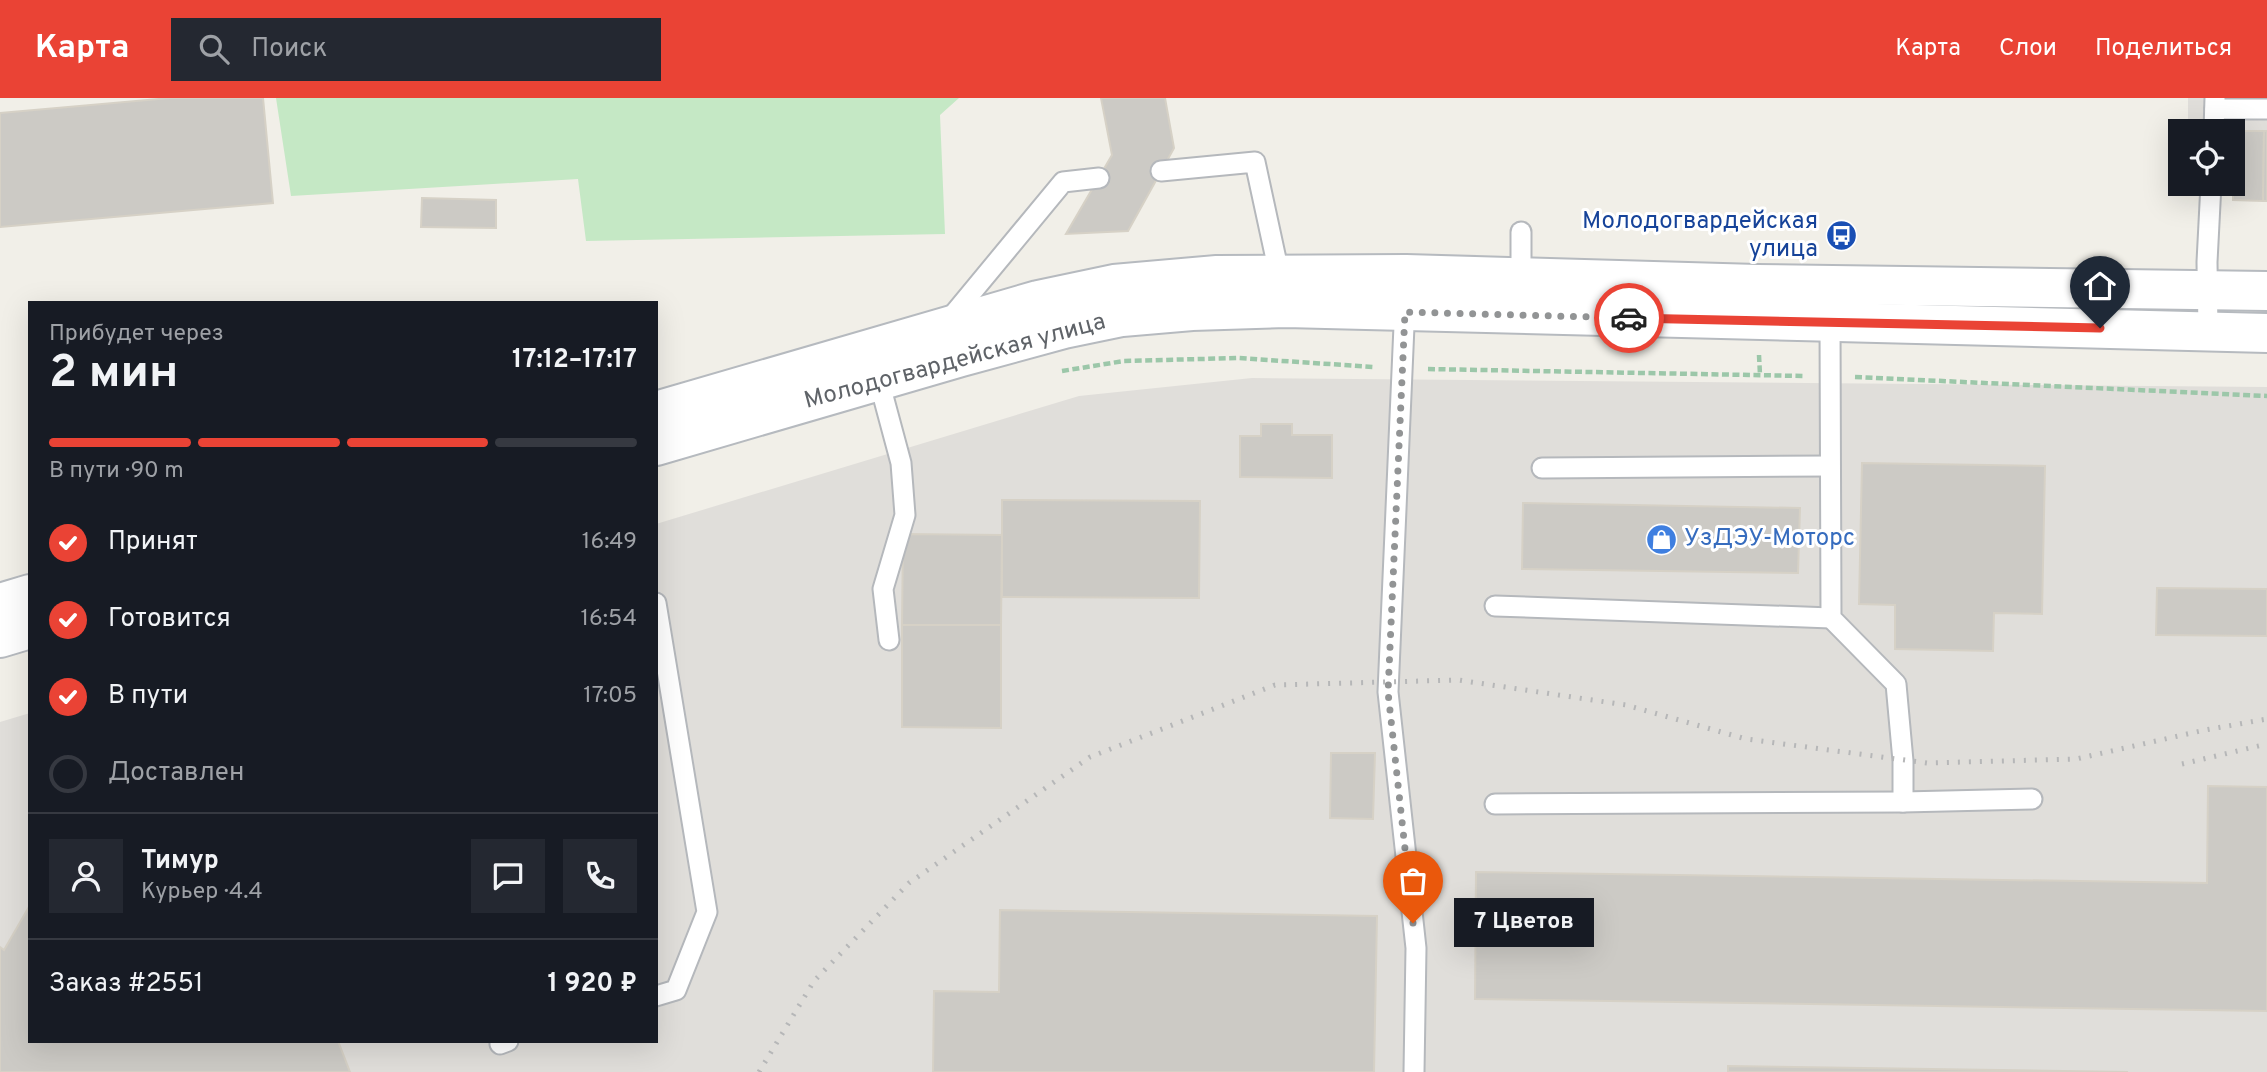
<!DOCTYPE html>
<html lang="ru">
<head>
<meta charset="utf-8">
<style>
	:root { --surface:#171b24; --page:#242831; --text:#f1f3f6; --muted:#9ea1a6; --line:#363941; --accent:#ea4335 }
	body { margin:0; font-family:Overpass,sans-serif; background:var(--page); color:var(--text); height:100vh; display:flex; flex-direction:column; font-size:26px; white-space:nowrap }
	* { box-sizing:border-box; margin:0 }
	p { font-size:23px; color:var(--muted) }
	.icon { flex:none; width:38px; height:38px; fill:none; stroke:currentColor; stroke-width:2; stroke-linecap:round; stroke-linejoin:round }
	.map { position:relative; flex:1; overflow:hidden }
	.side { position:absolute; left:28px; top:203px; width:630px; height:742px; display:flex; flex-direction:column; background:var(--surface); border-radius:0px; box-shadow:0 7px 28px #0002 }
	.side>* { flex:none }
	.controls { position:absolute; left:2168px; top:21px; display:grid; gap:14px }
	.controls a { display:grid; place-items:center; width:77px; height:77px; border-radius:0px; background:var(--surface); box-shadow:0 7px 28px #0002; font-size:35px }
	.pin { position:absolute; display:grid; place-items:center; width:60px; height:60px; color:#fff; margin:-72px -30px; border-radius:50% 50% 50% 0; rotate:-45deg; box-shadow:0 0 7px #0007 }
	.pin .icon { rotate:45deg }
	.courier { position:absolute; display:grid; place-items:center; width:70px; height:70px; margin:-35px; border:5px solid #ea4335; border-radius:50%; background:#fff; color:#222; box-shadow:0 2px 9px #0007 }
	.bubble { position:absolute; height:49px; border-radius:0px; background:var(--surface); box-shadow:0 7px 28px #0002; font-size:23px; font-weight:700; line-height:49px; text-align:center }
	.summary em { font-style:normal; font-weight:700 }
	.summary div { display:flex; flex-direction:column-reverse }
	.summary { display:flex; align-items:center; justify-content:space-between; height:119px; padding:0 21px }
	h1 { font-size:46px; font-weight:700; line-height:52px }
	.bar { display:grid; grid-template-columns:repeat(4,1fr); gap:10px 7px; align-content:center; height:84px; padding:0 21px }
	.bar i { height:9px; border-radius:5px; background:var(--line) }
	.bar .active { background:var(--accent) }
	.bar p { grid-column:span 4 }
	.line { display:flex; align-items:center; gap:18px; padding:0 21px; border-top:2px solid var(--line) }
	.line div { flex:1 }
	.round { display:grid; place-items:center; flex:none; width:74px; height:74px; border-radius:0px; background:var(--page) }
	ol { padding:0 21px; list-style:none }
	li { display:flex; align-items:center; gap:21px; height:77px }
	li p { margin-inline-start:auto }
	li .icon { padding:7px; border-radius:50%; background:var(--accent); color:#fff; stroke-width:4 }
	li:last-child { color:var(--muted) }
	li i { width:38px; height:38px; border:4px solid var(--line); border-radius:50% }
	header { display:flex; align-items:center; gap:42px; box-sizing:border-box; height:98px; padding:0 35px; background:var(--accent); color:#fff }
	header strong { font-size:33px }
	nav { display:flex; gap:38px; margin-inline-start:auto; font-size:24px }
	.search { width:490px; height:63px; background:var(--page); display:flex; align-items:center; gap:18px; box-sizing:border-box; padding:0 24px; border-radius:0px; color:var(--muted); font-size:26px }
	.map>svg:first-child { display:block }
	.industrial { fill:#e0deda }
	.green { fill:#c5e8c5 }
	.building { fill:#cccac5; stroke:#d6d1c6; stroke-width:2 }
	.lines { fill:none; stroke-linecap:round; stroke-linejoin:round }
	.service-casing { stroke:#b5b8bc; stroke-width:23 }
	.secondary-casing { stroke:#b6babf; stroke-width:42 }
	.path { stroke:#9cc7a9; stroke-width:4.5; stroke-dasharray:7 3.5; stroke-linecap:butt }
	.service { stroke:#fff; stroke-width:19 }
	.secondary { stroke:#fff; stroke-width:38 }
	.rail { stroke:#b6b7b8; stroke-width:5; stroke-dasharray:2 9; stroke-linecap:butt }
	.done { stroke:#929495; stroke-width:7; stroke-dasharray:0 12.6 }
	.route { stroke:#ea4335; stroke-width:9 }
	.labels { text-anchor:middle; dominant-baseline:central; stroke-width:6; stroke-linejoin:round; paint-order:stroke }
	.transit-label { font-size:24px; fill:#164399; stroke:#fff; text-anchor:end }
	.street-label { font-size:24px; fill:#5f6368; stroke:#fff }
	.shop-label { font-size:24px; fill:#366cbe; stroke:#fff; text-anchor:start }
</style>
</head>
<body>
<header>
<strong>Карта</strong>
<div class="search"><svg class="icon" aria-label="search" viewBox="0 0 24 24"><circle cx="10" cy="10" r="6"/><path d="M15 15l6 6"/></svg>Поиск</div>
<nav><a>Карта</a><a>Слои</a><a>Поделиться</a></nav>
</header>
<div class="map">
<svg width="2267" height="974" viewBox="0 0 2267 974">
	<rect width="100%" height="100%" fill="#f1efe8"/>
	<g class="industrial">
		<polygon points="2188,0 2267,0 2267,103 2233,102 2233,33 2188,33"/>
		<polygon points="1252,280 2267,289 2267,974 0,974 0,624 30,615 30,943 656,943 656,426 1079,298"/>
	</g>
	<polygon class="green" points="276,0 959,0 940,17 945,136 586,143 578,81 291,98"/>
	<g class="building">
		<polygon points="170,0 263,0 273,105 0,129 0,15"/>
		<polygon points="1101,0 1165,0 1174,50 1128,133 1066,136 1112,57"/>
		<polygon points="2233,33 2264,33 2263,103 2233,102"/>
		<polygon points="2264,33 2267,33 2267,103 2263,103"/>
		<polygon points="422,100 496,102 496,130 421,129"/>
		<polygon points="1261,326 1292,326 1292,337 1332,337 1332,380 1240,379 1240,338 1261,338"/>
		<polygon points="1862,365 2045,368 2042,516 1994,515 1993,553 1895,551 1895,507 1859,506"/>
		<polygon points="1002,402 1200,403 1199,500 1002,499"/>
		<polygon points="1523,405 1800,410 1798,475 1522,471"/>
		<polygon points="903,436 1002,437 1001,527 902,527"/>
		<polygon points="2157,490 2267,491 2267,538 2156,537"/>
		<polygon points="902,527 1001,527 1001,630 902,629"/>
		<polygon points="1331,655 1375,655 1373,721 1330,720"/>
		<polygon points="2208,688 2267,689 2267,913 1475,901 1476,774 2207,785"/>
		<polygon points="30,807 30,943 338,943 350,974 0,974 0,849 4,852"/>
		<polygon points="1000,812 1377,818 1374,974 933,974 934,893 999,894"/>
		<polygon points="1728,968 2128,974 1728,974"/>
	</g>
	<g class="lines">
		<defs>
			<g id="service">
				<polyline points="2215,11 2267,11"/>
				<polyline points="2214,33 2215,0"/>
				<polyline points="1161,73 1255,64 1279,175"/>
				<polyline points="1521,134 1521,185"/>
				<polyline points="1405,205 1388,594 1416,850 1414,974"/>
				<polyline points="948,223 1063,84 1099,80"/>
				<polyline points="1830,224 1831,520 1896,586 1903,663 1903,704"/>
				<polyline points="2208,233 2207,164 2211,86"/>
				<polyline points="879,283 901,365 905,417 883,491 889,542"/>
				<polyline points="1542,370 1830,368"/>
				<polyline points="656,505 707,814 676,892 656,898"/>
				<polyline points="1495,508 1831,520"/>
				<polyline points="1495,706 1903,704 2032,701"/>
				<polyline points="500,946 508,943"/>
			</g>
			<g id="secondary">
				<polyline points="656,313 1038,202 1114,186 1217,177 1406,176 1757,186 2267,193"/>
				<polyline points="656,348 961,259 1064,231 1122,219 1192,213 1286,210 2267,235"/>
				<polyline points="0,505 30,496"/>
				<polyline points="0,540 30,531"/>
			</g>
		</defs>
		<use href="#service" class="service-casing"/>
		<use href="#secondary" class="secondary-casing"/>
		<g class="path">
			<polyline points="1759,257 1760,277"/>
			<polyline points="1428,271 1805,278"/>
			<polyline points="1062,273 1124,263 1238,260 1374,269"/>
			<polyline points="1855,279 2267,298"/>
		</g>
		<use href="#service" class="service"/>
		<use href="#secondary" class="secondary"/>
		<g class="rail">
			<polyline points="2182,666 2267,646"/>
			<polyline points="759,974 814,883 909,785 1090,659 1275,587 1458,582 1626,607 1746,641 1927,665 2076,661 2205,632 2267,621"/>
		</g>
	</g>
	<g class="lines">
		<polyline class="done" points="1413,825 1388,594 1405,214 1629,220"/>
		<polyline class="route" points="1629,220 2100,230"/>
	</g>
	<defs>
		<symbol id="bus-disc" viewBox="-11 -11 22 22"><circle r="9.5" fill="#1a4fb4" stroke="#fff"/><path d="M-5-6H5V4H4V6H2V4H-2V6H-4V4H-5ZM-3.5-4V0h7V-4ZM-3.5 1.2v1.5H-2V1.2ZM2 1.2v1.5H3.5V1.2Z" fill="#fff"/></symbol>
		<symbol id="shop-disc" viewBox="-11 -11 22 22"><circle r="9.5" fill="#3f7fe0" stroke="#fff"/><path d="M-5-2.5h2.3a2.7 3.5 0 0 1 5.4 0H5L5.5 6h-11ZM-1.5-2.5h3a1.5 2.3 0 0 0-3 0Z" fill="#fff"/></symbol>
	</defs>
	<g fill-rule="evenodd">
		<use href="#bus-disc" x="1824" y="120" width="35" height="35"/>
		<use href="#shop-disc" x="1644" y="424" width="35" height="35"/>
	</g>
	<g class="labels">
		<g class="transit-label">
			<text x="1818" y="124">Молодогвардейская<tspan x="1818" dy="28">улица</tspan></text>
		</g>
		<g class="street-label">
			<text transform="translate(955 264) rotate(-15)">Молодогвардейская улица</text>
		</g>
		<g class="shop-label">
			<text x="1684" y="441">УзДЭУ-Моторс</text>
		</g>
	</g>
</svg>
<div class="controls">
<a><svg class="icon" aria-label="locate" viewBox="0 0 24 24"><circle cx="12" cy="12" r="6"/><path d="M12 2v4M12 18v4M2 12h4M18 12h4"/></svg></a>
</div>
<div class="pin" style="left:1413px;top:825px;background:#ea580c"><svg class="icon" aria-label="bag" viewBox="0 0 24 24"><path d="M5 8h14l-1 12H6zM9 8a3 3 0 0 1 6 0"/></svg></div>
<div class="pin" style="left:2100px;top:230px;background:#1f2937"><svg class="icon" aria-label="home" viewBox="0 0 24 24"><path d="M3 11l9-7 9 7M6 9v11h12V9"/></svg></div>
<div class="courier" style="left:1629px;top:220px"><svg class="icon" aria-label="car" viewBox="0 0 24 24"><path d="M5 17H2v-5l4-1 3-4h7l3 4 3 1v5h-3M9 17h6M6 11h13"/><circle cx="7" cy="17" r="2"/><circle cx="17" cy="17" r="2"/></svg></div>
<div class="bubble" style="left:1454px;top:800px;width:140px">7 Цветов</div>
<section class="side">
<div class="summary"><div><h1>2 мин</h1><p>Прибудет через</p></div><em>17:12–17:17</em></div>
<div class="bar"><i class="active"></i><i class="active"></i><i class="active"></i><i></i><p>В пути · 90 m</p></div>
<ol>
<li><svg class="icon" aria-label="check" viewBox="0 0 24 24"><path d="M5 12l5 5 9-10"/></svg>Принят<p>16:49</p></li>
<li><svg class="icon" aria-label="check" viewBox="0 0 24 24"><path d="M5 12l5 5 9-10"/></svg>Готовится<p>16:54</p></li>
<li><svg class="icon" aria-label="check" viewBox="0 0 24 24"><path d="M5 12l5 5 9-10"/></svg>В пути<p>17:05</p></li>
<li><i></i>Доставлен</li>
</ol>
<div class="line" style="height:126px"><a class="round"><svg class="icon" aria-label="person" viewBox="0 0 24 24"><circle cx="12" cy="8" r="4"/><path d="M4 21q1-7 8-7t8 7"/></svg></a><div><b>Тимур</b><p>Курьер · 4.4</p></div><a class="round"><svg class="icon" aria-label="chat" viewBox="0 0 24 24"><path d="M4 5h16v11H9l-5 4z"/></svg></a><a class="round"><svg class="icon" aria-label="phone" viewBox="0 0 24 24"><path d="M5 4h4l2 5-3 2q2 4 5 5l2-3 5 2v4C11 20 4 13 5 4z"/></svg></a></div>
<div class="line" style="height:91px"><div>Заказ #2551</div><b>1 920 ₽</b></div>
</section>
</div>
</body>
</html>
